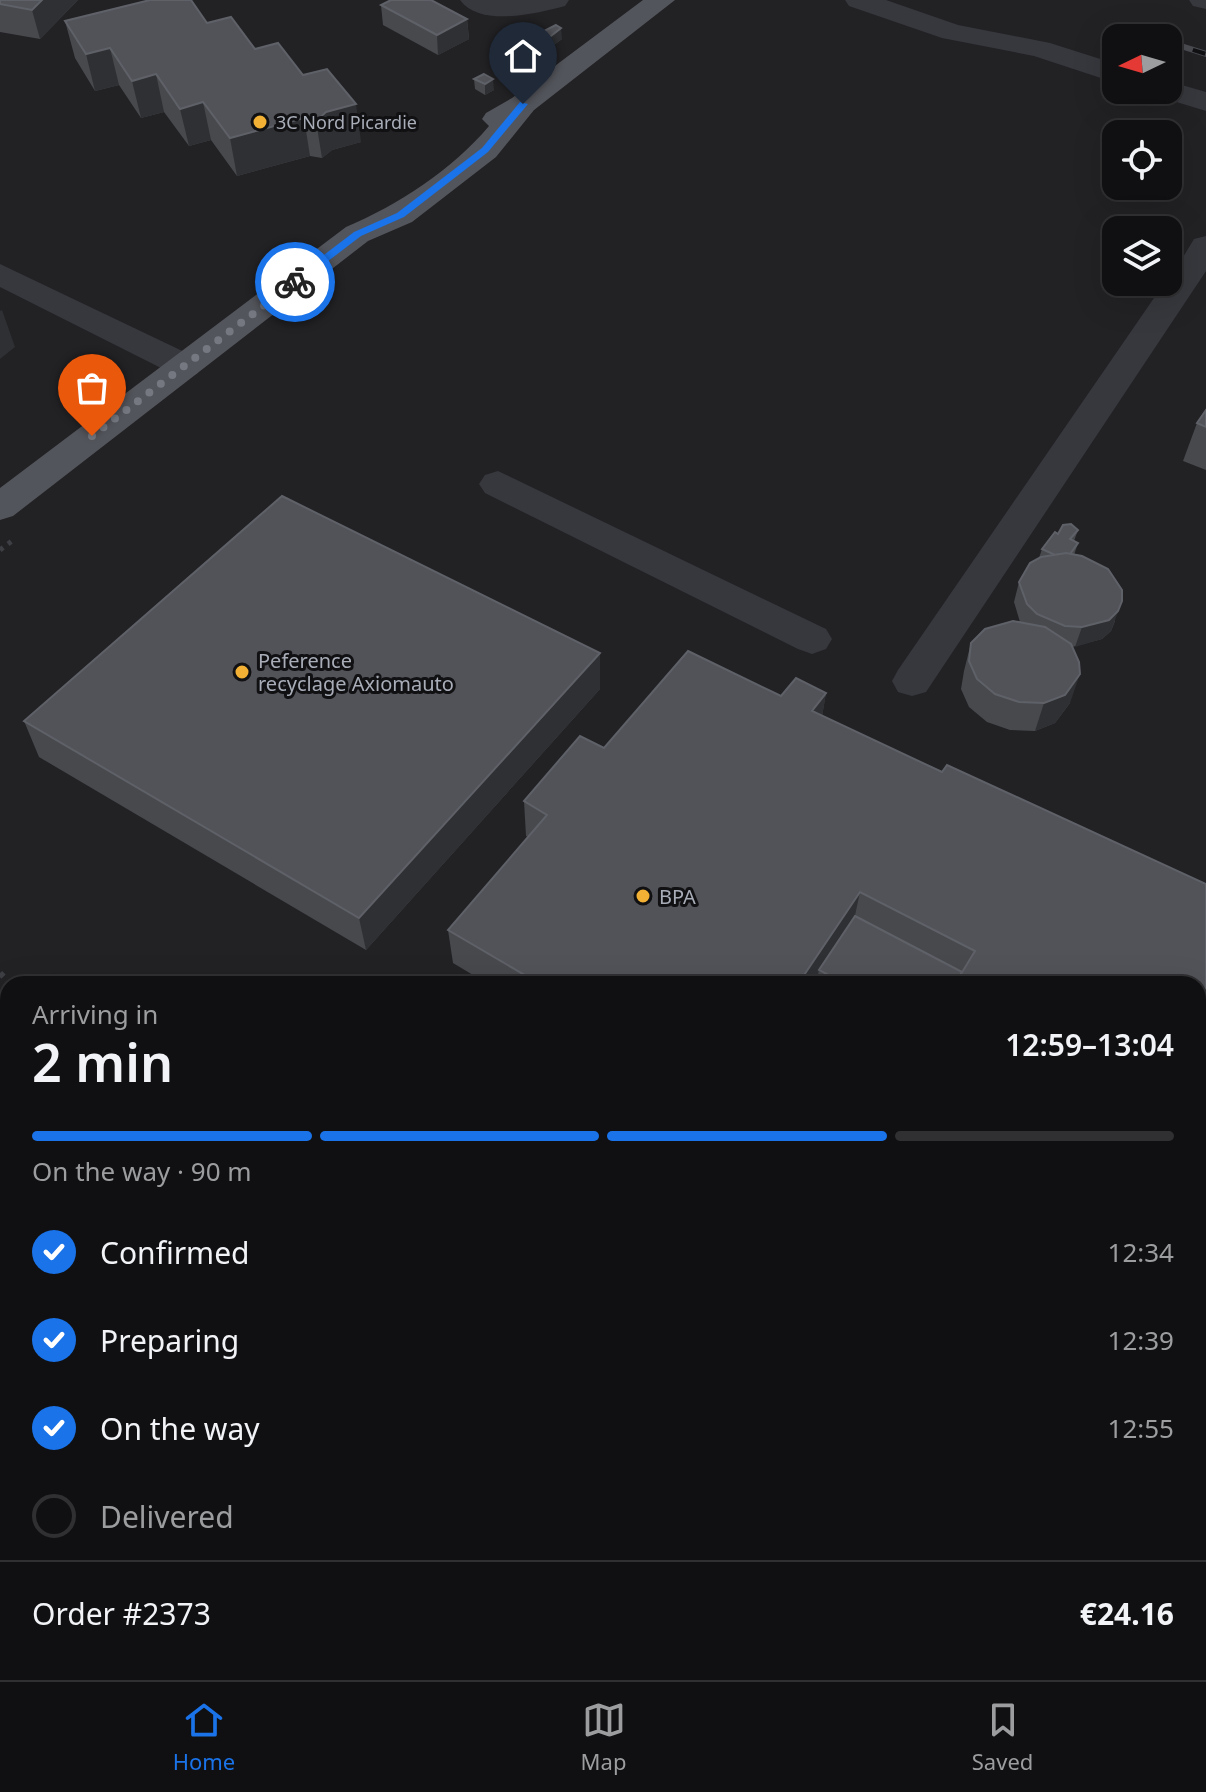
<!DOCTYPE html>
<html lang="en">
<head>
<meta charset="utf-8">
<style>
	:root { --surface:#101012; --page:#1e1e20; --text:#f1f3f6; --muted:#9c9d9f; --line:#303032; --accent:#1a73e8 }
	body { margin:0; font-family:"Noto Sans",sans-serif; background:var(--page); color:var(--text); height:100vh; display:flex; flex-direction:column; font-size:30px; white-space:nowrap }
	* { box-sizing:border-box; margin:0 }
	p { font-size:26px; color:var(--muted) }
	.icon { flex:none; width:44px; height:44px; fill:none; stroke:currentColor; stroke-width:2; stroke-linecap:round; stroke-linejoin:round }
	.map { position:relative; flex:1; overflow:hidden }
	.sheet { position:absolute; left:0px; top:976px; width:1206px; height:704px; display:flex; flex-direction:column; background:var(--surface); border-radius:24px 24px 0 0; box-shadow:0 8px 32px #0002,0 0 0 2px var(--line) }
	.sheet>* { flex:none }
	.needle { width:52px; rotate:265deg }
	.fabs { position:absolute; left:1102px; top:24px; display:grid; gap:16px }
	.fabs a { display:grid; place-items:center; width:80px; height:80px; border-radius:16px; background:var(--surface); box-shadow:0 8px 32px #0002,0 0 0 2px var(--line); font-size:40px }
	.pin { position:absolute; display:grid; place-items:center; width:68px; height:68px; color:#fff; margin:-82px -34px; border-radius:50% 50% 50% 0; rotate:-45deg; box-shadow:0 0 8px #0007 }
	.pin .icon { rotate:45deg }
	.courier { position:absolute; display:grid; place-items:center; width:80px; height:80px; margin:-40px; border:6px solid #1a73e8; border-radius:50%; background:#fff; color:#222; box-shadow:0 2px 10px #0007 }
	.summary em { font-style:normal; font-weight:600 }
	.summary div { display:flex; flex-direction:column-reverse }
	.summary { display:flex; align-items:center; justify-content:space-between; height:136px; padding:0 32px }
	h1 { font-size:52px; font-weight:600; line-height:60px }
	.bar { display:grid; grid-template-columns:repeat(4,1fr); gap:12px 8px; align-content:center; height:96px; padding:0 32px }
	.bar i { height:10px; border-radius:6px; background:var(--line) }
	.bar .selected { background:var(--accent) }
	.bar p { grid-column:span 4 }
	.line { display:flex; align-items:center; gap:20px; padding:0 32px; border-top:2px solid var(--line) }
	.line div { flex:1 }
	ol { padding:0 32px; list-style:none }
	li { display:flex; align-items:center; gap:24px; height:88px }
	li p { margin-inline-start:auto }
	li .icon { padding:8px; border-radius:50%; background:var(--accent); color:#fff; stroke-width:4 }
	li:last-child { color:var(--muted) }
	li i { width:44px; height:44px; border:4px solid var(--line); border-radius:50% }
	.dock { display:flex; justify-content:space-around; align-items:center; height:112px; border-top:2px solid var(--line); background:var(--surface); font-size:22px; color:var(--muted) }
	.dock a { display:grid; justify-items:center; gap:4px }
	.dock .selected { color:var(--accent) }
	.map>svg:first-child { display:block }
	.built { fill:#222225; fill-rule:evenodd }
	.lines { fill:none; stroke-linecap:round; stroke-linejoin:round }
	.path-far1 { stroke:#3d3f44; stroke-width:5; stroke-dasharray:4 6; stroke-linecap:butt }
	.path { stroke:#3d3f44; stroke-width:6; stroke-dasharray:5 7; stroke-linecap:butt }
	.minor { fill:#37383d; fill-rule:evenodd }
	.major { fill:#53555c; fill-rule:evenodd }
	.rail-casing { stroke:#4a4c52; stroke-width:6 }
	.rail { stroke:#111113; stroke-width:4; stroke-dasharray:13; stroke-linecap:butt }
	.wall { fill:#47494d }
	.shaded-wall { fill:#2f3033 }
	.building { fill:#525359; stroke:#5f6168; stroke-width:2 }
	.route { fill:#1a73e8 }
	.done { stroke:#757880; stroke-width:8; stroke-dasharray:0 14.4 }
	.poi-dot { fill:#f2b134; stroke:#111113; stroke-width:3 }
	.labels { text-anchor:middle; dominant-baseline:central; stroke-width:6; stroke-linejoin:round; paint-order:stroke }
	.far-poi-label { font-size:18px; fill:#a8adb8; stroke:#111113; text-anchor:start }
	.poi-label { font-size:20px; fill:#a8adb8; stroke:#111113; text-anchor:start }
</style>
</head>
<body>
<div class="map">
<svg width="1206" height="1680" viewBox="0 0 1206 1680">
	<rect width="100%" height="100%" fill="#161618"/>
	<path class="built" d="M0,0h1206v1680h-1206zM1116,38h52v52h-52zM1116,134h52v52h-52zM1116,230h52v52h-52zM8,984h1190v688h-1190z"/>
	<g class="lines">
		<polyline class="path-far1" points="0,550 12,541"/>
		<g class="path">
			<polyline points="0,973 11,984"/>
			<polyline points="0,1082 8,1088"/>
			<polyline points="829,1672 839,1680"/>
			<polyline points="1012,1672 1024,1680"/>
		</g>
		<g class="minor">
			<path d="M460,0h109l-4,6c-27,7 -85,22 -105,-6z"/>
			<polygon points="845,0 886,0 958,25 1050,43 1116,64 1116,83 1034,56 942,38 849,6"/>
			<polygon points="1189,0 1206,0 1206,9 1193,6"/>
			<polygon points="1168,81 1206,92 1206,111 1157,96 1152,90 1168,90"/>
			<polygon points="1206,236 1206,271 926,692 912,696 898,692 892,681 898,670 1165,282 1168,282 1194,239"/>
			<polygon points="0,264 197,358 202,366 197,374 185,377 173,374 0,287"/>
			<polygon points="498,471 826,629 832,639 826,649 812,654 798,649 485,493 479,484 485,475"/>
			<polygon points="0,1011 8,1014 8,1059 0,1056"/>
			<polygon points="866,1672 934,1672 937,1680 869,1680"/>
		</g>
		<path class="major" d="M643,0h32l-141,110 -38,47 -84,65 -44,19 -355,275 -13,4v-32l346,-261c52,-22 106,-57 143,-101l-7,-7 4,-6 26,-15z"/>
		<defs>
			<g id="rail">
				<polyline points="1152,37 1155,38"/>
				<polyline points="1168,42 1206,54"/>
			</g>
		</defs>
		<use href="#rail" class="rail-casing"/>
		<use href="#rail" class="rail"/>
	</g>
	<g class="wall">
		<polygon points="0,0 78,0 40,39 0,32"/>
		<polygon points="381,5 467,19 469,39 438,55 383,25"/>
		<polygon points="65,21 207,23 303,75 361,142 332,150 322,158 310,156 237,176 211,140 189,146 164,112 141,118 119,85 95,91 75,58"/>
		<polygon points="538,34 562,39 547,50 538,45"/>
		<polygon points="474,79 494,90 485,95 475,89"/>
		<polygon points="1206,410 1206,470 1183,461 1197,423"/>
		<polygon points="1078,530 1074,541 1078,543 1074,555 1115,621 1111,631 1102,639 1072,647 1070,703 1055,723 1035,731 1010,730 987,722 969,707 961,689 964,671 971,643 1020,622 1014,602 1019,582 1039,558 1042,549 1058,534"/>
		<polygon points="688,651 781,696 796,678 826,693 822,716 942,772 947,765 1206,884 1206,1195 1198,1207 1198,984 826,984 817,979 813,984 488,984 453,963 448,930 528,837 526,836 524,801 580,736 604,748"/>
		<polygon points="600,653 600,689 366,950 39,757 24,721"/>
	</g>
	<g class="shaded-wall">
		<polygon points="42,0 78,0 40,39 32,10"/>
		<polygon points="467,19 469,39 438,55 437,35"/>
		<polygon points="561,28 562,39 547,50 547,39"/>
		<polygon points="110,48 119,85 95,91 86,54"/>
		<polygon points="156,74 164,112 141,118 132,81"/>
		<polygon points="493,79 494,90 485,95 485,84"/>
		<polygon points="203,102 211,140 189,146 180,109"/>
		<polygon points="356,104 361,142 332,150 322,158 316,121 326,112"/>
		<polygon points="304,118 310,156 237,176 230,138"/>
		<polygon points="2,310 15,347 0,359 0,311"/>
		<polygon points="1122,601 1111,631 1102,639 1075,647 1082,627"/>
		<polygon points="600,653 600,689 366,950 359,918"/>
		<polygon points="1080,674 1070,703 1055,723 1035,731 1044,703"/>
		<polygon points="826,693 820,729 812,711"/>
		<polygon points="860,892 853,925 819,970 817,979 813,984 798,984"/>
		<polygon points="86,1672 116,1672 110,1680 80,1680"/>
		<polygon points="524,1672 536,1672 531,1680 519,1680"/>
	</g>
	<g class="building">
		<polygon points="0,0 42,0 32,10 0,4"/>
		<polygon points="150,0 191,0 207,23 231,17 255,49 278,43 303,75 327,69 356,104 326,112 316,121 304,118 230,138 203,102 180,109 156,74 132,81 110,48 86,54 65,21"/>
		<polygon points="391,0 431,0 467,19 437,35 381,5"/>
		<polygon points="556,25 561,28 547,39 538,34"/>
		<polygon points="484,74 493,79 485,84 474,79"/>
		<polygon points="1206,410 1206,427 1197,423"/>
		<polygon points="282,496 600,653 359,918 24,721"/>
		<polygon points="1071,524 1078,530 1070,539 1078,543 1070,554 1055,555 1042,549 1055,532 1058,534 1063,525"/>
		<polygon points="1066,553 1082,556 1108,569 1122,590 1122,601 1118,611 1109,620 1082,627 1065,626 1037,614 1027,604 1019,582 1030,563 1041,557"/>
		<polygon points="1013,621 1045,627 1071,644 1079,662 1080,674 1065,695 1044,703 1019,702 995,694 977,679 969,661 971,643 985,629"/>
		<polygon points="688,651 781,696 796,678 826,693 812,711 942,772 947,765 1206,884 1206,1195 1205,1197 1198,1198 1198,984 955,984 975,951 860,892 798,984 540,984 448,930 547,815 524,801 580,736 604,748"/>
		<polygon points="855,916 962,972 955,984 845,984 819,970"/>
		<polygon points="8,1513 8,1672 86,1672 80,1680 0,1680 0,1522"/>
		<polygon points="205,1672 524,1672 519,1680 199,1680"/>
	</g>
	<polygon class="route" points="520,102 528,104 488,152 404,217 361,236 298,284 291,284 291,280 354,232 397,213 482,148"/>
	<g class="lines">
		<polyline class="done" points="92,436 295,282"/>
	</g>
	<g class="poi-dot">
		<circle cx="260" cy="122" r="8"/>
		<circle cx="242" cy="672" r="8"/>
		<circle cx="643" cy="896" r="8"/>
	</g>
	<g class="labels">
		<g class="far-poi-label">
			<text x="276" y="122">3C Nord Picardie</text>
		</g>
		<g class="poi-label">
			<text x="258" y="660">Peference<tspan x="258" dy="23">recyclage Axiomauto</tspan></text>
			<text x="659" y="896">BPA</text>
		</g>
	</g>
</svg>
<div class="fabs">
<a><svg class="needle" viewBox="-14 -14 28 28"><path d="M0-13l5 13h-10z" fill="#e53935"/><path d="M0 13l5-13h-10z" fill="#9c9d9f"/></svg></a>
<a><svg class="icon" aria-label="locate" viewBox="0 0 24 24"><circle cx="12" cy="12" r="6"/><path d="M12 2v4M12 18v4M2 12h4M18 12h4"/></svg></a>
<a><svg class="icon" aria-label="layers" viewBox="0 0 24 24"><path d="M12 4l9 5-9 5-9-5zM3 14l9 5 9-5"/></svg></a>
</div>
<div class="pin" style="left:92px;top:436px;background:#ea580c"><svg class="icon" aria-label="bag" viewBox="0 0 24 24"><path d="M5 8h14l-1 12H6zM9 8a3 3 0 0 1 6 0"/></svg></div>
<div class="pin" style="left:523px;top:104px;background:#1f2937"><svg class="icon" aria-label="home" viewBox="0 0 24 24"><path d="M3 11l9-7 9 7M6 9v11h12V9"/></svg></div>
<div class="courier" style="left:295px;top:282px"><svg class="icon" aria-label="bike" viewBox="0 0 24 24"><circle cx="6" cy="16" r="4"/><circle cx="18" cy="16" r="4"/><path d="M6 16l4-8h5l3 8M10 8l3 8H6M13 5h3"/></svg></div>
<section class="sheet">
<div class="summary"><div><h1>2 min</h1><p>Arriving in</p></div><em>12:59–13:04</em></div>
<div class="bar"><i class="selected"></i><i class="selected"></i><i class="selected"></i><i></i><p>On the way · 90 m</p></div>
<ol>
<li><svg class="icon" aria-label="check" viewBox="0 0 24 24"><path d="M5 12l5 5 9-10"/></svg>Confirmed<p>12:34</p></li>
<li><svg class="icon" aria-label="check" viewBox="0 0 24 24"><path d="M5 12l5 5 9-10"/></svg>Preparing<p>12:39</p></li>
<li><svg class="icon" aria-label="check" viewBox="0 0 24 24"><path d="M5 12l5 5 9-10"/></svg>On the way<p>12:55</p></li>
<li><i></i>Delivered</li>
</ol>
<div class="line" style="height:104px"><div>Order #2373</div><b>€24.16</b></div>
</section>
</div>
<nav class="dock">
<a class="selected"><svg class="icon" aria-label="home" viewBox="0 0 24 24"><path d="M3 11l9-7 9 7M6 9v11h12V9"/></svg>Home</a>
<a><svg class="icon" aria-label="map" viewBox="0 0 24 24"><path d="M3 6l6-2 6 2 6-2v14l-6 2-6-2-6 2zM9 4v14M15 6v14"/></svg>Map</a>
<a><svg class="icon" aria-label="saved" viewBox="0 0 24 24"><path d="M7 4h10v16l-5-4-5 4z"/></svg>Saved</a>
</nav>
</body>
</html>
